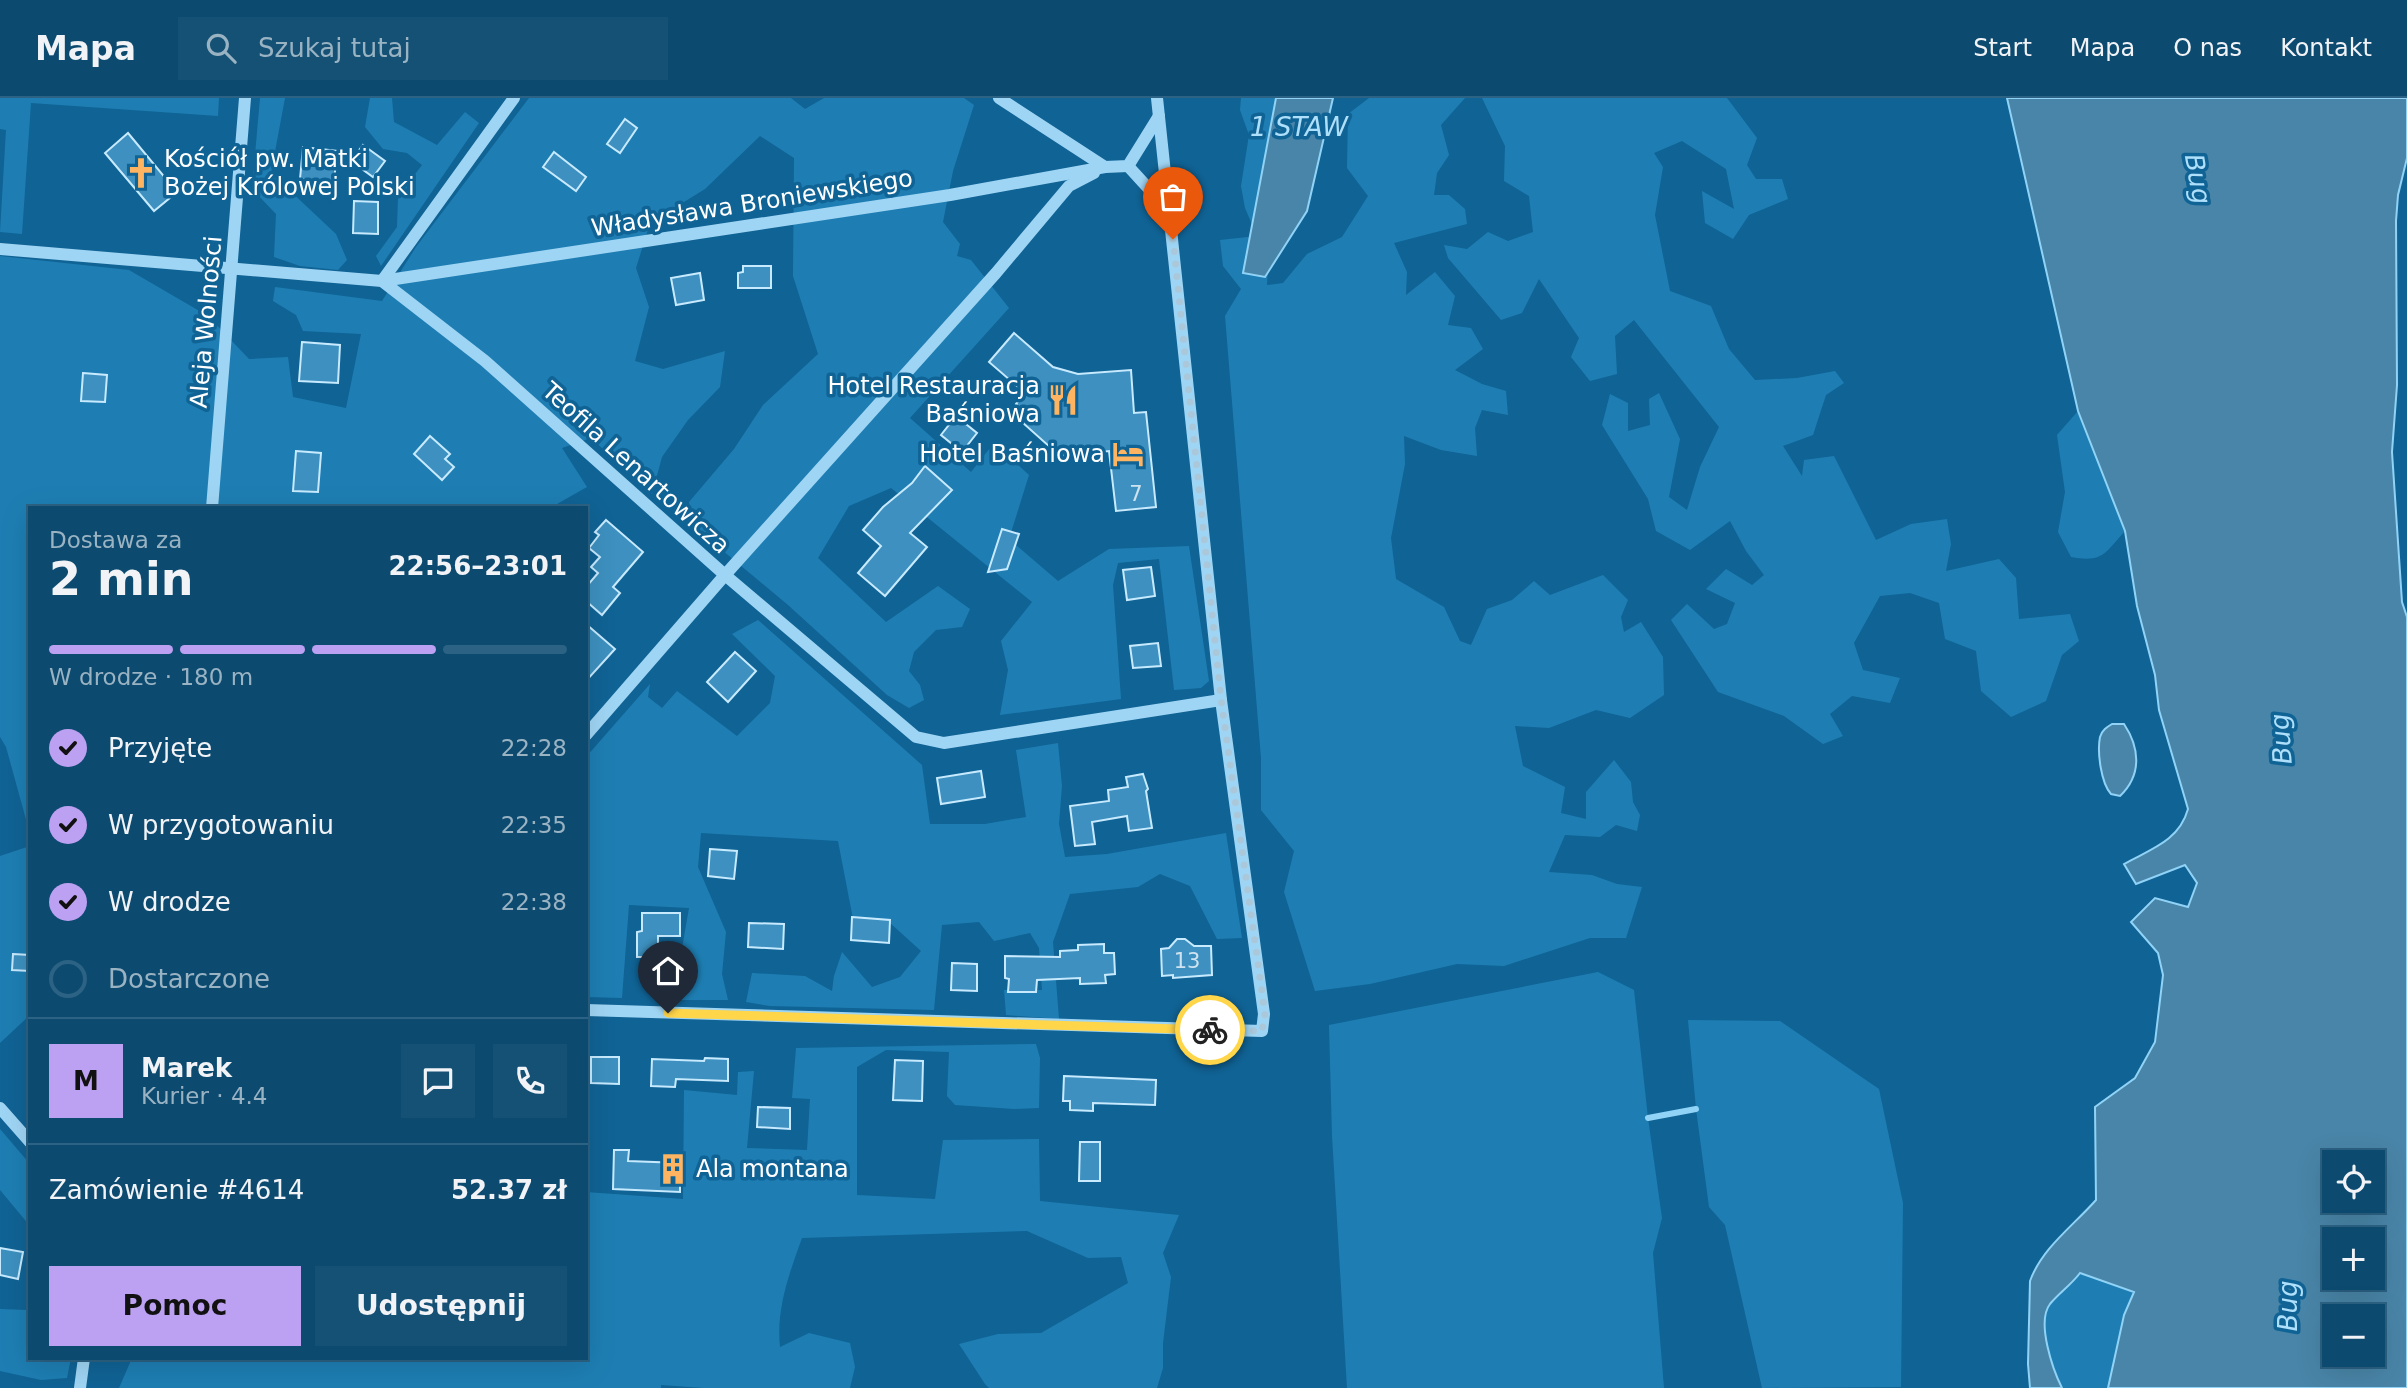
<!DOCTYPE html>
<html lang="pl">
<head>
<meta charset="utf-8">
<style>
	:root { --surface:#0c4a70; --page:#155175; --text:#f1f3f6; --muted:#9ab3c3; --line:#2c6283; --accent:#bca0f2 }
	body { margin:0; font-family:"DejaVu Sans",sans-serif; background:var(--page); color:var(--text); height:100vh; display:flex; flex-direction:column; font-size:26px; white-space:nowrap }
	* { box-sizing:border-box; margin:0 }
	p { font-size:23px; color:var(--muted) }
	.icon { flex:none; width:38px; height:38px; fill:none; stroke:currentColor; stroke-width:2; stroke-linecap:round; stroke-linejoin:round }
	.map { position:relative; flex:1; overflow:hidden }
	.details { position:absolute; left:28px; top:408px; width:560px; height:854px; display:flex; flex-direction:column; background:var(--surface); border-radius:0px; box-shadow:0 7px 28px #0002,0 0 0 2px var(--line) }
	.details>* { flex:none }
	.controls { position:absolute; left:2322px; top:1052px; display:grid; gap:14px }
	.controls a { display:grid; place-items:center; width:63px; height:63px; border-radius:0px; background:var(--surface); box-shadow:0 7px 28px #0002,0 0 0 2px var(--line); font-size:35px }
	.pin { position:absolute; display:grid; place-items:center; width:60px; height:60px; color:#fff; margin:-72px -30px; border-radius:50% 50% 50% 0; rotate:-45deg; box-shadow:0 0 7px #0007 }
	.pin .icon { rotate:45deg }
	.courier { position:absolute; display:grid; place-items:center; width:70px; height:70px; margin:-35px; border:5px solid #ffd54a; border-radius:50%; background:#fff; color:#222; box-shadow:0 2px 9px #0007 }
	.headline em { font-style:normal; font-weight:600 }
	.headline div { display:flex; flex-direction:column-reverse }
	.headline { display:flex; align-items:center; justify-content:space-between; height:119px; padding:0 21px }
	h1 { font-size:46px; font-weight:600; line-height:52px }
	.bar { display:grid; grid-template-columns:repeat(4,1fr); gap:10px 7px; align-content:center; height:84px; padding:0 21px }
	.bar i { height:9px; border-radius:5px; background:var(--line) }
	.bar .active { background:var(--accent) }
	.bar p { grid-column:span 4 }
	.line { display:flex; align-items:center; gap:18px; padding:0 21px; border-top:2px solid var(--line) }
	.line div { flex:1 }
	.round { display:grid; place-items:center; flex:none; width:74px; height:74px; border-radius:0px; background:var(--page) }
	ol { padding:0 21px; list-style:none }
	li { display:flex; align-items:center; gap:21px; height:77px }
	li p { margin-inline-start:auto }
	li .icon { padding:7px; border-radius:50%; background:var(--accent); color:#111; stroke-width:4 }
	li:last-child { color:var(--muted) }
	li i { width:38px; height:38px; border:4px solid var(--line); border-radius:50% }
	.primary-button { display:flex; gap:14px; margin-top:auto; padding:14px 21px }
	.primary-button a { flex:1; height:80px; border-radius:0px; background:var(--accent); color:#111; font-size:28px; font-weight:600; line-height:80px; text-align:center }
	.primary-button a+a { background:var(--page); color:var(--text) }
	header { display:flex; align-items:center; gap:42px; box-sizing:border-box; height:98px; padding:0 35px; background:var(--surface); border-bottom:2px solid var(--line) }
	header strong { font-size:33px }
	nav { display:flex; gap:38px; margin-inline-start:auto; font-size:24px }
	.search { width:490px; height:63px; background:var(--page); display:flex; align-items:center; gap:18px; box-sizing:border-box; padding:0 24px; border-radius:0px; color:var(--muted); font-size:26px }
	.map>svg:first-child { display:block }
	.green { fill:#1e7eb3 }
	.water { fill:#4985a8; stroke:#90d3f7; stroke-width:2; fill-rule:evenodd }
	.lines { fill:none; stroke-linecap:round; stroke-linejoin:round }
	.stream { stroke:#90d3f7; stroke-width:6 }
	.building { fill:#3d90bf; stroke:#c7eafe; stroke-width:2 }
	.minor { stroke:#9fd5f4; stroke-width:12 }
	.done { stroke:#abc8da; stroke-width:7; stroke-dasharray:0 12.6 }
	.route { stroke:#ffd54a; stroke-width:9 }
	.labels { text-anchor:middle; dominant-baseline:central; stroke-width:7; stroke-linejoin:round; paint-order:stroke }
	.number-label { font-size:21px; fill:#cee3ef }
	.poi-label { font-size:24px; fill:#fff; stroke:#106395; text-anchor:start }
	.street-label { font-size:24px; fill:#fff; stroke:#106395 }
	.water-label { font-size:26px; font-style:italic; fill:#afe0fb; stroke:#106395 }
</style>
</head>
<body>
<header>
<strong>Mapa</strong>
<div class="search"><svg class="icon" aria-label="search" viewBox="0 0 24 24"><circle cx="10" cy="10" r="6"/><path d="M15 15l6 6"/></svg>Szukaj tutaj</div>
<nav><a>Start</a><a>Mapa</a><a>O nas</a><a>Kontakt</a></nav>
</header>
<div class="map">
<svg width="2407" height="1290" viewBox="0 0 2407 1290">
	<rect width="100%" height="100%" fill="#106395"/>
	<g class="green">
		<polygon points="0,0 219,0 218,18 31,5 22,136 0,134 6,32 0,31"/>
		<polygon points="260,0 285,0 271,75 336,136 347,162 338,172 300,168 274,159 276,116 252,91"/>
		<polygon points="370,0 392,0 394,24 437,47 465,14 479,25 381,168 376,158 397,129 398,99 422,67 407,55 383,51 365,29"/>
		<polygon points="529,0 791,0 805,11 824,0 964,0 974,7 953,73 943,124 960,146 957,158 971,162 1009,210 910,320 971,374 994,345 1029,377 1009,441 1058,483 1109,451 1189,448 1209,583 1201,590 1174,592 1159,461 1118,465 1113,487 1121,601 1000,617 1008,572 1001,543 1032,504 891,390 849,408 818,460 886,524 938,488 970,511 962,529 936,532 914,554 909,573 920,587 924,602 909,610 887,597 788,507 692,427 689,404 734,351 763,307 818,256 793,178 794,60 760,38 705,91 650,125 636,170 649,209 635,263 663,271 725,253 720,289 688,322 662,359 652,396 591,340 562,350 587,389 557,406 555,409 30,410 30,736 6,649 0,639 0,158 129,172 208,218 249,261 288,259 293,299 346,310 361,236 303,233 296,217 273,203 275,189 382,203 416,149"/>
		<polygon points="1241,0 1290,0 1271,116 1267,187 1283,185 1307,156 1342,139 1368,98 1347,70 1348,16 1369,0 1465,0 1441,27 1449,57 1437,75 1434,97 1449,97 1465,111 1467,126 1394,145 1407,174 1406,197 1435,174 1455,198 1448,227 1471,230 1483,251 1455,272 1482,286 1506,293 1508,317 1482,312 1475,330 1477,358 1441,352 1404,338 1405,366 1391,440 1396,481 1444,509 1460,543 1471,547 1487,511 1512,502 1534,483 1550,497 1603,477 1628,502 1621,519 1624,534 1641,524 1663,559 1664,597 1630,620 1596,612 1549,630 1515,628 1523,668 1565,689 1561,715 1586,721 1586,694 1614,662 1631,684 1633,704 1640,717 1637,733 1616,727 1600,739 1565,737 1549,774 1592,777 1617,786 1642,789 1626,840 1590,840 1504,868 1457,866 1370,886 1315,893 1284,794 1294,753 1261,712 1261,660 1225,218 1241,191 1223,168 1220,142 1257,138 1245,110 1241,88 1249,37 1240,12"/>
		<polygon points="1482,0 1727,0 1757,40 1747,67 1756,81 1782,81 1788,101 1749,117 1733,141 1705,125 1702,93 1734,111 1726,71 1682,43 1654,55 1663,69 1655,117 1670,193 1711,208 1729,251 1755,282 1797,280 1835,273 1844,285 1826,297 1813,337 1783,348 1802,378 1804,362 1834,358 1876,442 1911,426 1947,421 1951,446 1946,473 1999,461 2016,480 2019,521 2070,516 2079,543 2062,557 2046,603 2011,619 1981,593 1976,553 1945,541 1939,505 1910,495 1880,498 1854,545 1863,572 1900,580 1890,605 1852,598 1830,616 1843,638 1823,646 1784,618 1718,594 1671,522 1687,506 1714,531 1727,526 1735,505 1706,491 1726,471 1752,487 1764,477 1746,453 1730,423 1690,452 1656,433 1648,401 1602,327 1610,296 1628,305 1628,333 1650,327 1649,301 1659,295 1680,341 1669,399 1687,412 1700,369 1719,329 1634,222 1615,238 1617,276 1590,283 1571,259 1579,240 1539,181 1522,215 1501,222 1448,160 1444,147 1467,151 1488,134 1508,143 1533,134 1529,98 1504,83 1505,48"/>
		<path d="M2078,313l47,120c-20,22 -22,32 -54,26l-13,-25 7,-40 -8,-57z"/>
		<polygon points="758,522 922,667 930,726 985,726 1026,719 1016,652 1058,645 1062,688 1059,726 1065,759 1107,756 1226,735 1242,840 1217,841 1190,788 1160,776 1138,789 1070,796 1053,844 1059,921 1006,917 1004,892 1042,892 1039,850 1030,835 994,843 979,824 942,827 934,912 770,908 746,904 752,875 805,878 832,893 834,878 842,854 872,889 900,879 921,853 889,824 854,826 838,743 701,735 698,769 726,834 722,876 728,902 676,902 677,879 689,810 629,807 622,900 586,899 586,659 650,586 648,599 662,610 677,593 737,638 770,605 775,578 732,536"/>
		<polygon points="30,748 30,917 0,945 0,758"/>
		<polygon points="1598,874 1634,892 1648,1020 1662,1120 1653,1155 1664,1290 1347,1290 1332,1038 1329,927"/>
		<polygon points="1688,922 1780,923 1879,991 1903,1105 1901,1289 1762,1290 1725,1127 1709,1109 1696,1011"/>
		<path d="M1036,946l4,14 -1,50 -25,1 -59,-4 -8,-9 2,-44 -63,-2 -29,17v128l78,4 8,-59 96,-1 1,62 139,14 -16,38 8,24 -8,66v25l-6,20h-168l-4,-4 -26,-40 39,-10 43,-1 87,-50 -7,-26 -33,1 -61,-27 -225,7c-13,36 -26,71 -22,109l29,-14 41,10 5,24 -5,21h-146l-43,-3v3h-542l13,-30h454v-166l97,7 1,-109 53,5 1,-23 16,-1 -7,77 60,2 3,-51 -18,-1 4,-50z"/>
		<polygon points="0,1031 30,1066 30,1128 0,1092"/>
		<path d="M2080,1175l54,19 -10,23 -16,73h-46c-9,-19 -26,-66 -12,-84 9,-11 22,-19 30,-31z"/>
		<polygon points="30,1203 30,1260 71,1260 67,1280 41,1282 0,1273 0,1211 27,1212"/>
	</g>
	<g class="water">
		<polygon points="1276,0 1333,0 1307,113 1265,179 1243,175"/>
		<path d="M2007,0h400v60l-9,37 -2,26 1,164 -5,67 10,150 5,15v771h-299l16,-73 10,-23 -54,-19c-9,12 -21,20 -30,31 -14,18 3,66 12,84h-32l-2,-24 2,-83c12,-33 43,-55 66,-81l-1,-93 40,-29 20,-36 8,-67 -5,-22 -27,-31 24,-24 33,9 9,-24 -12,-18 -49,19 -12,-20c27,-15 55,-23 64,-55l-29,-99 -4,-35 -18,-69 -12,-75 -47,-120zM2373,1064v38h-39v-38zM2334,1141h39v39h-39zM2334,1218h39v38h-39z"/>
		<path d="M2112,626h12c16,24 18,51 -4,72l-9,-2c-10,-11 -14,-42 -11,-57 2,-7 7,-10 12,-13z"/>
	</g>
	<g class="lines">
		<polyline class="stream" points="1648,1020 1696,1011"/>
	</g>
	<g class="building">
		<polygon points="625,21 637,30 620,55 607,46"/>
		<polygon points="128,35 177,94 154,113 105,55"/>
		<polygon points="363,47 385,63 373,79 351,63"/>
		<polygon points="303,49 337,53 334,84 300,81"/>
		<polygon points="554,54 586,79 576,93 543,69"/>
		<polygon points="354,103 378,104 378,136 353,135"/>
		<polygon points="743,168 771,168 771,190 738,190 738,175 743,174"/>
		<polygon points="700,175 704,202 676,207 671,180"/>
		<polygon points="1014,235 1053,269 1078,276 1131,272 1134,315 1146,314 1156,409 1116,413 1109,353 1060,358 1014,317 1020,310 1016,306 1025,295 989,264"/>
		<polygon points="302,244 340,247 338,285 299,283"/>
		<polygon points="83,275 107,277 105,304 81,303"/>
		<polygon points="956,318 977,335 962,354 941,337"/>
		<polygon points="430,338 450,356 445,361 454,369 442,382 414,356"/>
		<polygon points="296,353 321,355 318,394 293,393"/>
		<polygon points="925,368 952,392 910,435 927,449 885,498 858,475 881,448 863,432 883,409 912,385"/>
		<polygon points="606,422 643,454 613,489 620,495 602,517 586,503 586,489 598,475 591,469 600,459 589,450 599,437 595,434"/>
		<polygon points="1002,431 1019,436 1007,471 988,474"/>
		<polygon points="1151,469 1155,498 1127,502 1123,472"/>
		<polygon points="586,526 615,551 586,583"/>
		<polygon points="1158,545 1161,568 1133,570 1130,548"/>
		<polygon points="735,554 756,573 728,604 707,584"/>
		<polygon points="981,673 985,699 941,706 937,680"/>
		<polygon points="1143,676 1148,691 1146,693 1152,730 1129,733 1127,718 1092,724 1095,746 1075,748 1070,708 1109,703 1108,692 1128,689 1126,679"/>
		<polygon points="710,751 737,753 734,781 708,778"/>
		<polygon points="642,815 680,815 680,838 658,838 658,859 637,859 637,834 642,833"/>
		<polygon points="852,819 890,822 889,845 851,842"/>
		<polygon points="749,825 784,826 783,851 748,849"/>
		<polygon points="1177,841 1185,841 1194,848 1211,848 1212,877 1173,880 1173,877 1162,878 1161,851 1169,850"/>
		<polygon points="1104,846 1104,855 1114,855 1115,876 1105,877 1106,885 1080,886 1080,880 1037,882 1036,894 1008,894 1009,881 1005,880 1005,858 1060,859 1060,853 1078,852 1078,847"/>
		<polygon points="13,856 30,857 30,873 12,872"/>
		<polygon points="952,865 977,866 977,893 951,892"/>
		<polygon points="591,959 619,959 619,986 591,985"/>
		<polygon points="705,960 728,961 728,983 676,981 675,989 651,988 652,961 704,963"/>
		<polygon points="895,962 923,963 922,1003 893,1002"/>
		<polygon points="1064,978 1156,982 1155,1007 1093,1005 1093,1013 1070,1012 1070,1003 1063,1003"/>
		<polygon points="758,1009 790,1010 790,1031 757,1029"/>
		<polygon points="1080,1044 1100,1044 1100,1083 1079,1083"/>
		<polygon points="614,1052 629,1052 628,1063 680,1065 680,1094 613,1091"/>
		<polygon points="0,1150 23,1154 18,1181 0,1177"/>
	</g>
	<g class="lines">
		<g class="minor">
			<polyline points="999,0 1105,69"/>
			<polyline points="1128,68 1170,114"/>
			<polyline points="0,151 382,183 485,263 725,477 916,639 944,645 1221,602"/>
			<polyline points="382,183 950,97 1105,69 1128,68 1159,18"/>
			<polyline points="382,183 514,0"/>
			<polyline points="212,410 245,0"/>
			<polyline points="586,637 725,477 996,175 1069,88 1094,75"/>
			<polyline points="586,912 1262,933 1264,916 1221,602 1157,0"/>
			<polyline points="0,1010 30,1044"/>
			<polyline points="80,1290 84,1260"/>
		</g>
	</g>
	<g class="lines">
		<polyline class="done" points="1173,141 1221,601 1265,916 1262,933 1210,932"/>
		<polyline class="route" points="668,915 1210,932"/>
	</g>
	<defs>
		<symbol id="church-bare" viewBox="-9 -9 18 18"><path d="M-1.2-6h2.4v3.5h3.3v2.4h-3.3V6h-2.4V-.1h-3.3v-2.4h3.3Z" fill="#ffb461" stroke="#106395" stroke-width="2.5" paint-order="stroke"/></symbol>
		<symbol id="restaurant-bare" viewBox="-9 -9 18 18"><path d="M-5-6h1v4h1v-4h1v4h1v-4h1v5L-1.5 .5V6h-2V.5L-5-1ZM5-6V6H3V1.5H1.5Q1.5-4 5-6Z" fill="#ffb461" stroke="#106395" stroke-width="2.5" paint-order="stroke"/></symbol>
		<symbol id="hotel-bare" viewBox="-9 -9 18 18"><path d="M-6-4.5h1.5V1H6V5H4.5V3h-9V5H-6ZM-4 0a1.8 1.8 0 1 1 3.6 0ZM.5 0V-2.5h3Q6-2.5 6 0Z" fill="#ffb461" stroke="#106395" stroke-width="2.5" paint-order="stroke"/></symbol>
		<symbol id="building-bare" viewBox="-9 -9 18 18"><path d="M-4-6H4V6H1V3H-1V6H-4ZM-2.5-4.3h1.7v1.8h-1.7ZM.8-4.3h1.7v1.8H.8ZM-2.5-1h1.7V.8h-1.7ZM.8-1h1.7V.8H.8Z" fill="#ffb461" stroke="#106395" stroke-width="2.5" paint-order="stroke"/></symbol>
	</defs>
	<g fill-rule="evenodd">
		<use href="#church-bare" x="119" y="53" width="44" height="44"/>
		<use href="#restaurant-bare" x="1041" y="280" width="44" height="44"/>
		<use href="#hotel-bare" x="1106" y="334" width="44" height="44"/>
		<use href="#building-bare" x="651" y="1049" width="44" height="44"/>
	</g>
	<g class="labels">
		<g class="number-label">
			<text x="1136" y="396">7</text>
			<text x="1187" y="863">13</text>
		</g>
		<g class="poi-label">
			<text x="164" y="61">Kościół pw. Matki<tspan x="164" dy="28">Bożej Królowej Polski</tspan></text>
			<text x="1040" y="288" text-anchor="end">Hotel Restauracja<tspan x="1040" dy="28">Baśniowa</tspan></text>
			<text x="1105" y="356" text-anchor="end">Hotel Baśniowa</text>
			<text x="696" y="1071">Ala montana</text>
		</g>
		<g class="street-label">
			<text transform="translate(752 105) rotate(-9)">Władysława Broniewskiego</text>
			<text transform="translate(206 224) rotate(-85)">Aleja Wolności</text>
			<text transform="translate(636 370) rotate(42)">Teofila Lenartowicza</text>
		</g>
		<g class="water-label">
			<text x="1299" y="29">1 STAW</text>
			<text transform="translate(2198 81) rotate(80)">Bug</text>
			<text transform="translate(2281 641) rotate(-94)">Bug</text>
			<text transform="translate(2288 1208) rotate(-90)">Bug</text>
		</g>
	</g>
</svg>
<div class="controls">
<a><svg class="icon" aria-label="locate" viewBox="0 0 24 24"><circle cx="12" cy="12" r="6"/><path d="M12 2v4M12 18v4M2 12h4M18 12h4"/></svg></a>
<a>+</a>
<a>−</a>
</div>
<div class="pin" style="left:1173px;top:141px;background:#ea580c"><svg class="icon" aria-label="bag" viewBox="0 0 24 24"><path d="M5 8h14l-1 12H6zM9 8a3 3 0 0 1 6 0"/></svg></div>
<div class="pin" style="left:668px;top:915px;background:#1f2937"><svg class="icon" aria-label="home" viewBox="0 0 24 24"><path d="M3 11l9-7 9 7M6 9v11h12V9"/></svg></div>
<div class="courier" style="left:1210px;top:932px"><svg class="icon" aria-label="bike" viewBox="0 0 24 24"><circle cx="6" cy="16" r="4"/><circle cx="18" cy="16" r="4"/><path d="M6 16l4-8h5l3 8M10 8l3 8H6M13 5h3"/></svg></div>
<section class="details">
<div class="headline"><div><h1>2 min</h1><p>Dostawa za</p></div><em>22:56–23:01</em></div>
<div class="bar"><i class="active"></i><i class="active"></i><i class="active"></i><i></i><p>W drodze · 180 m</p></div>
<ol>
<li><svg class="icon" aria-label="check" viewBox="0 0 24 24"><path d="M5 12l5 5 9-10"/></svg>Przyjęte<p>22:28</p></li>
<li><svg class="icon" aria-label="check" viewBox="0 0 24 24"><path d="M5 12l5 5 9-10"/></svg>W przygotowaniu<p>22:35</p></li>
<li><svg class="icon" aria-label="check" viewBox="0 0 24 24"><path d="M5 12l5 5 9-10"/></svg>W drodze<p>22:38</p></li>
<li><i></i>Dostarczone</li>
</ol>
<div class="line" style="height:126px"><b class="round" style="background:var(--accent);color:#111">M</b><div><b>Marek</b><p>Kurier · 4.4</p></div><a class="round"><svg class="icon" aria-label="chat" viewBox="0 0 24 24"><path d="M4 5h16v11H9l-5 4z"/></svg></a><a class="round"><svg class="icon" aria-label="phone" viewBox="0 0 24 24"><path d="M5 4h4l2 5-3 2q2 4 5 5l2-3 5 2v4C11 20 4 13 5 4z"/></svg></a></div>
<div class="line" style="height:91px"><div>Zamówienie #4614</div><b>52.37 zł</b></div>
<div class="primary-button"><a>Pomoc</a><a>Udostępnij</a></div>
</section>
</div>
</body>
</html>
